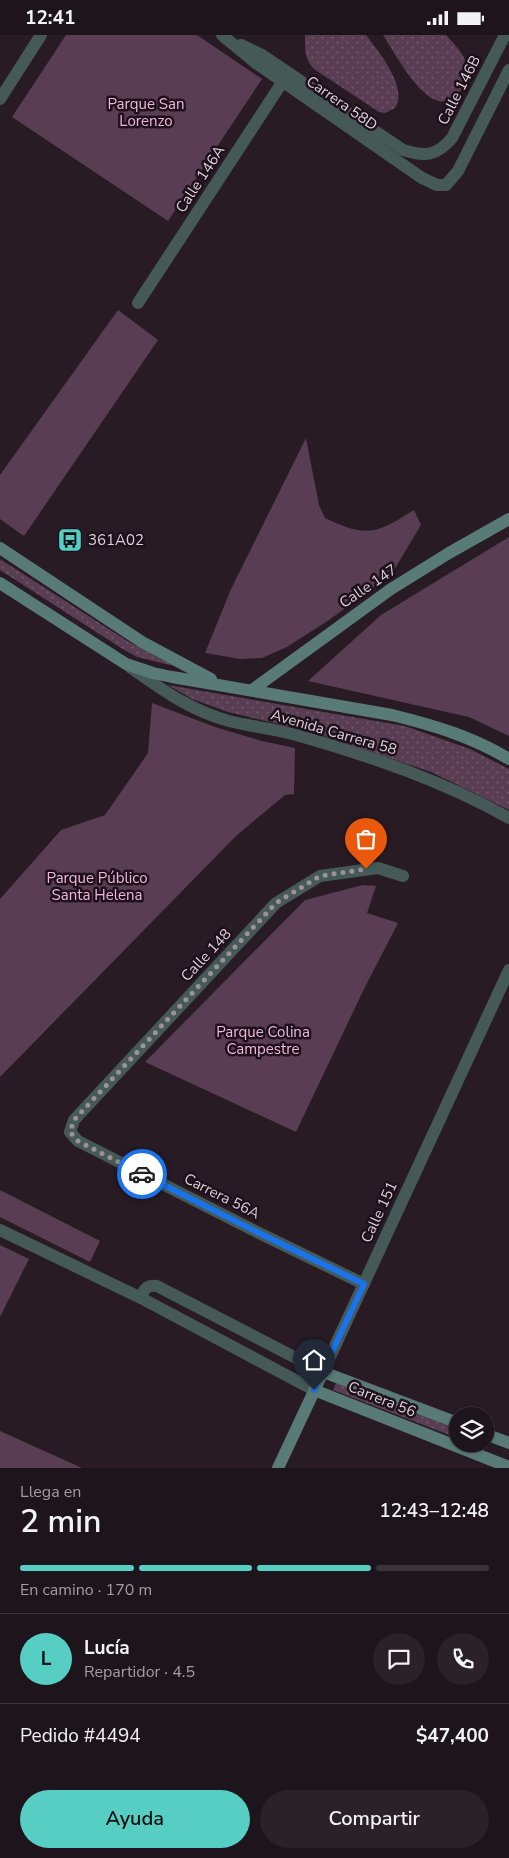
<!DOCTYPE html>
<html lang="es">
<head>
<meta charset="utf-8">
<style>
	:root { --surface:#1e141b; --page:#2b2128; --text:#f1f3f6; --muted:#a19ea3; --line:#3c333a; --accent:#56cec3 }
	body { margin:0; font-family:"Nunito Sans",sans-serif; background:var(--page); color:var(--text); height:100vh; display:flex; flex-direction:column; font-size:19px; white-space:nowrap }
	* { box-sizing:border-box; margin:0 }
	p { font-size:16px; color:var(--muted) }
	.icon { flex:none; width:28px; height:28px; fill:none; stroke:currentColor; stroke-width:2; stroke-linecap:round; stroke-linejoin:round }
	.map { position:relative; height:1433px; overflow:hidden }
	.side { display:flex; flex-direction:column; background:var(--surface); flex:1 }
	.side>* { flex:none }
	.tools { position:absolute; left:449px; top:1372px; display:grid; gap:10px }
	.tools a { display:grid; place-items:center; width:45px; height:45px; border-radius:50%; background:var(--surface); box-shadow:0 1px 4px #0004,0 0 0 1px var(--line); font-size:25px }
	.pin { position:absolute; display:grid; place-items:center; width:42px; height:42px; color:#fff; margin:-51px -21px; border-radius:50% 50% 50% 0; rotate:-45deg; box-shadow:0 0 5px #0007 }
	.pin .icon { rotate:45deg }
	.courier { position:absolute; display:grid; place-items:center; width:50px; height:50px; margin:-25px; border:4px solid #1a73e8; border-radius:50%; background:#fff; color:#222; box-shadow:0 1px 6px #0007 }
	.head em { font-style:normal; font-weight:600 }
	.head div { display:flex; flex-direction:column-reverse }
	.head { display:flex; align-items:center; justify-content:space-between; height:85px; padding:0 20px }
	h1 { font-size:32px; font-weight:600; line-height:38px }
	.bar { display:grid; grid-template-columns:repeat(4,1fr); gap:8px 5px; align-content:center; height:60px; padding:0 20px }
	.bar i { height:6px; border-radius:4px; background:var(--line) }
	.bar .current { background:var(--accent) }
	.bar p { grid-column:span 4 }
	.line { display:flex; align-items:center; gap:12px; padding:0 20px; border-top:1px solid var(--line) }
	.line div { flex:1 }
	.round { display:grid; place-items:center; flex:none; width:52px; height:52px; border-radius:26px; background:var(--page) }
	.primary-button { display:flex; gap:10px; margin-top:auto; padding:10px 20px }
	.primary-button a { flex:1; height:58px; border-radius:30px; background:var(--accent); color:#111; font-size:20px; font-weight:600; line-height:58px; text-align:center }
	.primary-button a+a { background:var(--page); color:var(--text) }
	.status { display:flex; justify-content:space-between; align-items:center; height:35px; padding:0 25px; background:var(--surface); direction:ltr }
	.status svg { height:14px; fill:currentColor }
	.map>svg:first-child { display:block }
	.grass { fill:url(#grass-dots) }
	.park { fill:#593d52 }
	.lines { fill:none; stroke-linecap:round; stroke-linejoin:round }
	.street { stroke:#455a57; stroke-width:12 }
	.secondary { stroke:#597b77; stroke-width:12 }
	.done { stroke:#9c9199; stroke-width:5; stroke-dasharray:0 9 }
	.route { stroke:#1a73e8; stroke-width:6 }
	.labels { text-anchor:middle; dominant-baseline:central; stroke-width:5; stroke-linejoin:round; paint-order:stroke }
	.street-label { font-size:15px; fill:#dbd1d8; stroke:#1e111b }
	.park-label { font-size:15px; fill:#f1b6e0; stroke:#1e111b }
	.poi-label { font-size:15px; fill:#dbd1d8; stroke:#1e111b; text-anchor:start }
</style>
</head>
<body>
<div class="status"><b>12:41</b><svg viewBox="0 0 49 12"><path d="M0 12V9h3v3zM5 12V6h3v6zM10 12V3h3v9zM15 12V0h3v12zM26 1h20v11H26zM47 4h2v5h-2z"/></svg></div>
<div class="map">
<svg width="509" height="1433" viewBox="0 0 509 1433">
	<defs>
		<pattern id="grass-dots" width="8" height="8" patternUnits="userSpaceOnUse" patternTransform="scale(1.25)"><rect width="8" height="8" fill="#593d52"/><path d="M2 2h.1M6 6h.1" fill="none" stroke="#70586a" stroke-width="1.8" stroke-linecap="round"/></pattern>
	</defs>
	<rect width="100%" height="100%" fill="#281b24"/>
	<g class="grass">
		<path d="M305,0h61c12,16 43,53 29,73l-10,5 -6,-1 -65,-43c-10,-11 -9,-20 -9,-34z"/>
		<path d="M383,0h63c8,9 19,19 21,32 3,15 -13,41 -31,33 -21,-8 -41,-47 -53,-65z"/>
		<polygon points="0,524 129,607 174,631 137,622 121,613 0,535"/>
		<polygon points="168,650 405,691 470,714 509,734 509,775 431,737 312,697 228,677 192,664"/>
		<polygon points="336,1348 457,1394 457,1403 333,1355"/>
	</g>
	<g class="park">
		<polygon points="66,0 197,0 262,44 168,186 12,82"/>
		<polygon points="118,275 158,305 24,501 0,484 0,440"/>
		<path d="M306,403l13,67 6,13c42,20 51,16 89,-8l7,15 -30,50 -62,45 -42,27 -25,11 -22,1 -35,-6 26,-64z"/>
		<polygon points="509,502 509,701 469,682 308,646 381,580"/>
		<polygon points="152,668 215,692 262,706 295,713 294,759 285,760 237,800 0,1042 0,864 61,795 105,780 148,718"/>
		<polygon points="363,850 376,851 367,878 398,888 363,956 296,1097 145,1027 305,865"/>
		<polygon points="0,1155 100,1206 90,1227 0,1182"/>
		<polygon points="0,1210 29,1224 0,1282"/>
		<polygon points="0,1396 82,1433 0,1433"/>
	</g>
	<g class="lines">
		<g class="street">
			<polyline points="222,0 256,28 422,143 437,150 446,150 458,136 509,35"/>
			<path d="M241,10l21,10 141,95c22,7 34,6 49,-12l53,-103"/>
			<polyline points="0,64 41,0"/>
			<polyline points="138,268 287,40"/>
			<path d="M130,632c33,23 59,43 99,54 24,6 48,8 71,15 73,21 143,45 209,82"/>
			<polyline points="0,1195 141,1263 314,1355"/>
			<polyline points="364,1249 259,1198 78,1106 70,1097 74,1085 276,868 320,841 378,833 403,841"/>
			<path d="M141,1263c3,-9 5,-13 16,-12l166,86 186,-402"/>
		</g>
		<g class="secondary">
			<polyline points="0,513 142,607 211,644"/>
			<path d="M0,548l126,81 27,9 19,4 220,38c41,10 81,22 117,44"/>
			<polyline points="252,655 391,554 449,518 509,484"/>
			<polyline points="314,1355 509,1432"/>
			<polyline points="485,1399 509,1408"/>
			<polyline points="278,1433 323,1337 458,1388"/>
		</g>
	</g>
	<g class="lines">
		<polyline class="done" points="142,1139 78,1106 70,1097 74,1085 276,868 320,841 366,834"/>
		<polyline class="route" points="142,1139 259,1198 364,1249 314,1355"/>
	</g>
	<defs>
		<symbol id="bus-square" viewBox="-11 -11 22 22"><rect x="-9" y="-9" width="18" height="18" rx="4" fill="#56cec3" stroke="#1e111b"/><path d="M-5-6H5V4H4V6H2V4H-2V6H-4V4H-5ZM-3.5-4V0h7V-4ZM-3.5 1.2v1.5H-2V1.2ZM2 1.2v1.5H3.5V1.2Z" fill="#111"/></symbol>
	</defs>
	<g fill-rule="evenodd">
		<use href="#bus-square" x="56" y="491" width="28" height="28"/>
	</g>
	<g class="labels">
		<g class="street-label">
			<text transform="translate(459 55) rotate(-63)">Calle 146B</text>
			<text transform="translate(342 68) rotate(35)">Carrera 58D</text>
			<text transform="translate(200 144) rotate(-57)">Calle 146A</text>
			<text transform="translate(368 551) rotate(-34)">Calle 147</text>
			<text transform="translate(334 697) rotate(16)">Avenida Carrera 58</text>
			<text transform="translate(206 920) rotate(-47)">Calle 148</text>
			<text transform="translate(222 1161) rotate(27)">Carrera 56A</text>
			<text transform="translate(379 1177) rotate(-65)">Calle 151</text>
			<text transform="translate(382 1364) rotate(22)">Carrera 56</text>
		</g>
		<g class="park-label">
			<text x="146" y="69">Parque San<tspan x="146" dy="17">Lorenzo</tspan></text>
			<text x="97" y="843">Parque Público<tspan x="97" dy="17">Santa Helena</tspan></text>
			<text x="263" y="997">Parque Colina<tspan x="263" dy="17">Campestre</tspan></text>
		</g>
		<g class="poi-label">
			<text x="88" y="505">361A02</text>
		</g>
	</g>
</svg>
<div class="tools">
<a><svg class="icon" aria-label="layers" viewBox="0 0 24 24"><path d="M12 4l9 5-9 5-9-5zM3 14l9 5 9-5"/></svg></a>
</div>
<div class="pin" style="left:366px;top:834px;background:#ea580c"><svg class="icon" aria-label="bag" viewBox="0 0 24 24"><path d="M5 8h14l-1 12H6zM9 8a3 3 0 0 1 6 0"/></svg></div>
<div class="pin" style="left:314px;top:1355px;background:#1f2937"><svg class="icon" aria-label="home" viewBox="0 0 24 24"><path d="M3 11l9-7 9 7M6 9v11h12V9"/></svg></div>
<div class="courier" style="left:142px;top:1139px"><svg class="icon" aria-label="car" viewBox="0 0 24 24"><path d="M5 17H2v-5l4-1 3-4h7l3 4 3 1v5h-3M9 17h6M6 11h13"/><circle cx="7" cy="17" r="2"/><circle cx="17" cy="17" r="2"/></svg></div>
</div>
<section class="side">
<div class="head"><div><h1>2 min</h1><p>Llega en</p></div><em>12:43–12:48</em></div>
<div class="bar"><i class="current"></i><i class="current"></i><i class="current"></i><i></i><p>En camino · 170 m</p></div>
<div class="line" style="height:90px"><b class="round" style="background:var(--accent);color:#111">L</b><div><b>Lucía</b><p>Repartidor · 4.5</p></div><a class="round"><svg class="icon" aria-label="chat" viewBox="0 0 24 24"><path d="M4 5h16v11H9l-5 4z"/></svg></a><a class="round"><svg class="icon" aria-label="phone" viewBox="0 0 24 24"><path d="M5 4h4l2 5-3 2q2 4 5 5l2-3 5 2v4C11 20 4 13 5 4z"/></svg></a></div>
<div class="line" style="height:65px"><div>Pedido #4494</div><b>$47,400</b></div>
<div class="primary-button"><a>Ayuda</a><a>Compartir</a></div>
</section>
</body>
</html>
